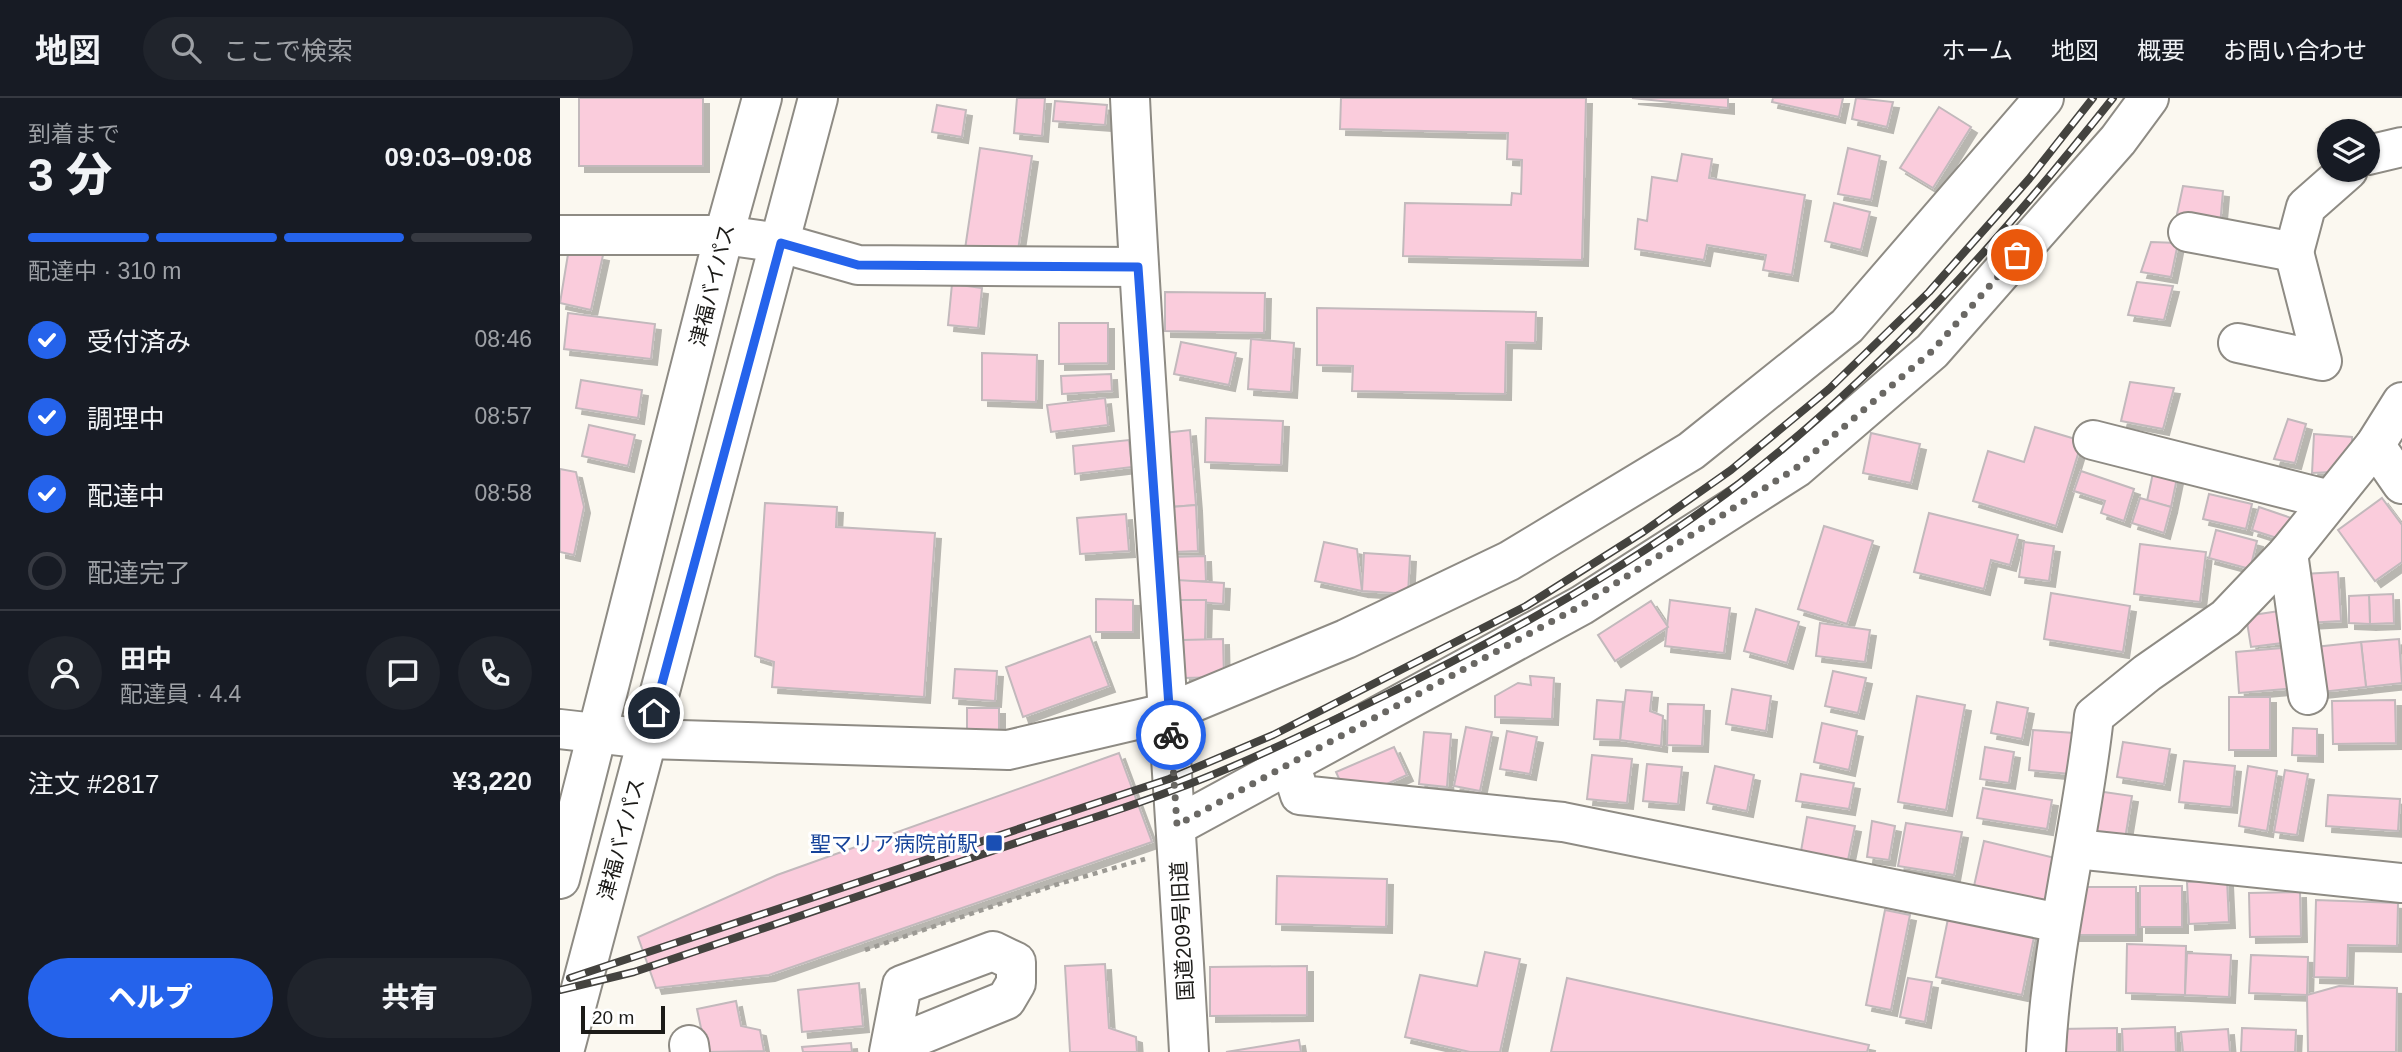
<!DOCTYPE html>
<html lang="ja">
<head>
<meta charset="utf-8">
<style>
	:root { --surface:#171b24; --page:#20242c; --text:#f1f3f6; --muted:#9ea1a6; --line:#363941; --accent:#2563eb }
	body { margin:0; font-family:Arial,"Noto Sans JP",sans-serif; background:var(--page); color:var(--text); height:100vh; display:flex; flex-direction:column; font-size:26px; white-space:nowrap }
	* { box-sizing:border-box; margin:0 }
	p { font-size:23px; color:var(--muted) }
	.icon { flex:none; width:38px; height:38px; fill:none; stroke:currentColor; stroke-width:2; stroke-linecap:round; stroke-linejoin:round }
	.map { position:relative; flex:1; overflow:hidden }
	.drawer { display:flex; flex-direction:column; background:var(--surface); width:560px }
	.drawer>* { flex:none }
	.buttons { position:absolute; left:1757px; top:21px; display:grid; gap:14px }
	.buttons a { display:grid; place-items:center; width:63px; height:63px; border-radius:50%; background:var(--surface); box-shadow:0 2px 5px #0004; font-size:35px }
	.scale { position:absolute; left:21px; bottom:18px; width:84px; box-sizing:border-box; padding-left:7px; border:4px solid #1c1b18; border-top:0; font-size:19px; line-height:24px; white-space:nowrap; color:#1c1b18; -webkit-text-stroke:5px #fff; paint-order:stroke }
	.pin { position:absolute; display:grid; place-items:center; width:60px; height:60px; color:#fff; margin:-30px; border:4px solid #fff; border-radius:50%; box-shadow:0 2px 7px #0007 }
	.courier { position:absolute; display:grid; place-items:center; width:70px; height:70px; margin:-35px; border:5px solid #2563eb; border-radius:50%; background:#fff; color:#222; box-shadow:0 2px 9px #0007 }
	.summary em { font-style:normal; font-weight:800 }
	.summary div { display:flex; flex-direction:column-reverse }
	.summary { display:flex; align-items:center; justify-content:space-between; height:119px; padding:0 28px }
	h1 { font-size:46px; font-weight:800; line-height:52px }
	.bar { display:grid; grid-template-columns:repeat(4,1fr); gap:10px 7px; align-content:center; height:84px; padding:0 28px }
	.bar i { height:9px; border-radius:5px; background:var(--line) }
	.bar .active { background:var(--accent) }
	.bar p { grid-column:span 4 }
	.line { display:flex; align-items:center; gap:18px; padding:0 28px; border-top:2px solid var(--line) }
	.line div { flex:1 }
	.round { display:grid; place-items:center; flex:none; width:74px; height:74px; border-radius:37px; background:var(--page) }
	ol { padding:0 28px; list-style:none }
	li { display:flex; align-items:center; gap:21px; height:77px }
	li p { margin-inline-start:auto }
	li .icon { padding:7px; border-radius:50%; background:var(--accent); color:#fff; stroke-width:4 }
	li:last-child { color:var(--muted) }
	li i { width:38px; height:38px; border:4px solid var(--line); border-radius:50% }
	.action { display:flex; gap:14px; margin-top:auto; padding:14px 28px }
	.action a { flex:1; height:80px; border-radius:42px; background:var(--accent); color:#fff; font-size:28px; font-weight:800; line-height:80px; text-align:center }
	.action a+a { background:var(--page); color:var(--text) }
	header { display:flex; align-items:center; gap:42px; box-sizing:border-box; height:98px; padding:0 35px; background:var(--surface); border-bottom:2px solid var(--line) }
	header strong { font-size:33px }
	nav { display:flex; gap:38px; margin-inline-start:auto; font-size:24px }
	.search { width:490px; height:63px; background:var(--page); display:flex; align-items:center; gap:18px; box-sizing:border-box; padding:0 24px; border-radius:38px; color:var(--muted); font-size:26px }
	main { display:flex; flex:1; min-height:0 }
	.map>svg:first-child { display:block }
	.building { fill:#faccdc; stroke:#c2b9bc; stroke-width:2; filter:url(#shadow) }
	.lines { fill:none; stroke-linecap:round; stroke-linejoin:round }
	.minor-casing { stroke:#8e8b84; stroke-width:42 }
	.highway-casing { stroke:#8e8b84; stroke-width:42 }
	.path { stroke:#9c9a94; stroke-width:4.5; stroke-dasharray:5 5; stroke-linecap:butt }
	.minor { stroke:#fff; stroke-width:38 }
	.highway { stroke:#fff; stroke-width:38 }
	.rail-casing { stroke:#44433f; stroke-width:8 }
	.rail { stroke:#fff; stroke-width:5; stroke-dasharray:16; stroke-linecap:butt }
	.done { stroke:#6a6864; stroke-width:7; stroke-dasharray:0 12.6 }
	.route { stroke:#2563eb; stroke-width:9 }
	.transit-dot { fill:#1a4fb4; stroke:#fff; stroke-width:2.5 }
	.labels { text-anchor:middle; dominant-baseline:central; stroke-width:6; stroke-linejoin:round; paint-order:stroke }
	.street-label { font-size:21px; fill:#1c1b18; stroke:#fff }
	.transit-label { font-size:21px; fill:#164399; stroke:#fff; text-anchor:end }
</style>
</head>
<body>
<header>
<strong>地図</strong>
<div class="search"><svg class="icon" aria-label="search" viewBox="0 0 24 24"><circle cx="10" cy="10" r="6"/><path d="M15 15l6 6"/></svg>ここで検索</div>
<nav><a>ホーム</a><a>地図</a><a>概要</a><a>お問い合わせ</a></nav>
</header>
<main>
<section class="drawer">
<div class="summary"><div><h1>3 分</h1><p>到着まで</p></div><em>09:03–09:08</em></div>
<div class="bar"><i class="active"></i><i class="active"></i><i class="active"></i><i></i><p>配達中 · 310 m</p></div>
<ol>
<li><svg class="icon" aria-label="check" viewBox="0 0 24 24"><path d="M5 12l5 5 9-10"/></svg>受付済み<p>08:46</p></li>
<li><svg class="icon" aria-label="check" viewBox="0 0 24 24"><path d="M5 12l5 5 9-10"/></svg>調理中<p>08:57</p></li>
<li><svg class="icon" aria-label="check" viewBox="0 0 24 24"><path d="M5 12l5 5 9-10"/></svg>配達中<p>08:58</p></li>
<li><i></i>配達完了</li>
</ol>
<div class="line" style="height:126px"><a class="round"><svg class="icon" aria-label="person" viewBox="0 0 24 24"><circle cx="12" cy="8" r="4"/><path d="M4 21q1-7 8-7t8 7"/></svg></a><div><b>田中</b><p>配達員 · 4.4</p></div><a class="round"><svg class="icon" aria-label="chat" viewBox="0 0 24 24"><path d="M4 5h16v11H9l-5 4z"/></svg></a><a class="round"><svg class="icon" aria-label="phone" viewBox="0 0 24 24"><path d="M5 4h4l2 5-3 2q2 4 5 5l2-3 5 2v4C11 20 4 13 5 4z"/></svg></a></div>
<div class="line" style="height:91px"><div>注文 #2817</div><b>¥3,220</b></div>
<div class="action"><a>ヘルプ</a><a>共有</a></div>
</section>
<div class="map">
<svg width="1842" height="954" viewBox="0 0 1842 954">
	<defs>
		<filter id="shadow"><feDropShadow dx="6" dy="6" stdDeviation="0" flood-color="#0004"/></filter>
	</defs>
	<rect width="100%" height="100%" fill="#fbf8f0"/>
	<g class="building">
		<rect x="19" y="0" width="124" height="68"/>
		<polygon points="457,0 485,0 482,38 454,35"/>
		<polygon points="781,0 1026,0 1022,162 843,158 845,105 951,107 952,95 961,96 962,62 947,61 948,35 780,31"/>
		<polygon points="1072,0 1168,0 1168,10"/>
		<polygon points="1213,0 1283,0 1279,19 1212,4"/>
		<polygon points="1296,0 1333,4 1327,29 1292,21"/>
		<polygon points="495,3 547,7 545,27 493,23"/>
		<polygon points="377,7 406,12 402,39 372,34"/>
		<polygon points="1379,9 1411,29 1373,90 1340,70"/>
		<polygon points="420,50 472,58 457,159 405,151"/>
		<polygon points="1288,50 1320,58 1311,102 1278,96"/>
		<polygon points="1122,56 1152,61 1149,80 1245,97 1232,177 1203,172 1206,157 1147,147 1144,162 1075,151 1078,121 1087,123 1092,79 1117,83"/>
		<polygon points="1623,88 1663,93 1660,128 1617,116"/>
		<polygon points="1274,105 1310,114 1301,152 1265,143"/>
		<polygon points="1591,144 1618,145 1611,179 1581,174"/>
		<polygon points="9,150 43,157 31,212 0,205"/>
		<polygon points="1577,184 1613,188 1604,222 1568,217"/>
		<polygon points="392,186 422,190 418,230 388,227"/>
		<polygon points="605,194 705,195 704,235 605,233"/>
		<polygon points="757,210 976,214 975,245 946,244 945,296 792,293 793,268 757,267"/>
		<polygon points="8,215 95,226 91,261 4,251"/>
		<polygon points="499,225 548,225 548,265 499,266"/>
		<polygon points="691,241 734,245 731,294 688,291"/>
		<polygon points="621,244 676,255 669,287 614,276"/>
		<polygon points="422,255 477,257 476,304 422,302"/>
		<polygon points="551,276 552,293 502,296 501,278"/>
		<polygon points="21,282 82,292 78,320 16,310"/>
		<polygon points="1570,284 1614,290 1603,331 1561,323"/>
		<polygon points="545,300 548,327 491,334 487,307"/>
		<polygon points="646,320 723,323 721,367 645,364"/>
		<polygon points="1728,321 1746,326 1735,365 1714,361"/>
		<polygon points="29,327 75,337 68,368 22,358"/>
		<polygon points="1475,329 1522,343 1496,428 1413,403 1428,353 1464,364"/>
		<polygon points="630,332 636,407 611,409 604,335"/>
		<polygon points="1311,335 1360,346 1351,385 1303,375"/>
		<polygon points="1754,336 1792,339 1792,373 1752,375"/>
		<polygon points="569,342 572,369 515,376 513,348"/>
		<polygon points="0,371 16,374 24,409 14,457 0,454"/>
		<polygon points="1521,373 1574,391 1564,423 1541,415 1545,403 1514,393"/>
		<polygon points="1593,375 1617,380 1611,409 1587,403"/>
		<polygon points="1649,396 1692,406 1686,431 1643,421"/>
		<polygon points="1580,400 1611,409 1604,435 1572,425"/>
		<polygon points="1822,400 1842,427 1842,464 1815,483 1778,432"/>
		<polygon points="205,405 277,409 276,429 375,435 364,599 212,589 214,564 195,558"/>
		<polygon points="636,407 638,453 613,454 611,409"/>
		<polygon points="1699,409 1737,422 1729,444 1692,432"/>
		<polygon points="1369,415 1458,437 1450,467 1431,462 1424,491 1354,474"/>
		<polygon points="566,416 569,453 520,456 517,420"/>
		<polygon points="1264,428 1313,443 1287,526 1238,511"/>
		<polygon points="1656,432 1697,443 1690,471 1649,460"/>
		<polygon points="764,444 797,451 802,493 755,483"/>
		<polygon points="1464,444 1494,448 1489,483 1459,479"/>
		<polygon points="1580,446 1646,454 1640,504 1574,496"/>
		<polygon points="804,455 850,458 848,496 802,493"/>
		<polygon points="645,458 646,483 609,484 609,459"/>
		<polygon points="1778,474 1781,523 1746,525 1743,476"/>
		<polygon points="617,482 664,485 663,506 616,502"/>
		<polygon points="1491,495 1570,508 1563,554 1484,541"/>
		<polygon points="1833,496 1834,525 1810,526 1809,497"/>
		<polygon points="1809,497 1810,526 1789,525 1789,498"/>
		<polygon points="536,501 573,502 573,534 536,534"/>
		<polygon points="616,502 646,502 645,543 616,542"/>
		<polygon points="1110,502 1170,510 1164,555 1105,548"/>
		<polygon points="1091,503 1108,529 1055,563 1038,537"/>
		<polygon points="1196,511 1239,524 1227,565 1184,553"/>
		<polygon points="1726,512 1731,544 1691,549 1686,518"/>
		<polygon points="1260,525 1310,532 1305,564 1256,558"/>
		<polygon points="530,538 549,588 463,619 446,569"/>
		<polygon points="663,541 664,579 624,580 623,542"/>
		<polygon points="1839,541 1842,585 1806,589 1801,544"/>
		<polygon points="1801,544 1806,589 1761,594 1755,549"/>
		<polygon points="1735,549 1738,590 1679,595 1676,554"/>
		<polygon points="395,571 437,573 435,603 393,600"/>
		<polygon points="1273,573 1306,580 1298,615 1265,608"/>
		<polygon points="970,578 994,580 992,621 935,619 935,598 958,585 971,587"/>
		<polygon points="1172,591 1211,598 1206,633 1166,626"/>
		<polygon points="1066,592 1092,594 1090,613 1103,618 1101,648 1060,642"/>
		<polygon points="1357,598 1405,607 1386,712 1338,704"/>
		<rect x="1669" y="599" width="41" height="53"/>
		<polygon points="1037,602 1063,604 1060,642 1034,641"/>
		<polygon points="1835,602 1836,645 1773,646 1772,603"/>
		<polygon points="1437,604 1468,610 1462,641 1431,635"/>
		<polygon points="1108,606 1144,607 1142,648 1107,647"/>
		<rect x="407" y="610" width="32" height="23"/>
		<polygon points="1262,625 1297,633 1289,672 1254,664"/>
		<polygon points="906,629 932,634 920,693 894,688"/>
		<polygon points="1733,630 1757,631 1757,658 1732,657"/>
		<polygon points="1473,632 1514,635 1510,676 1469,672"/>
		<polygon points="947,633 977,639 970,676 940,671"/>
		<polygon points="864,634 891,636 887,689 859,686"/>
		<polygon points="1563,644 1610,651 1604,686 1557,679"/>
		<polygon points="834,649 847,677 809,694 785,694 776,674"/>
		<polygon points="1425,649 1454,654 1449,685 1420,681"/>
		<polygon points="559,655 592,744 209,877 96,890 78,839 217,777"/>
		<polygon points="1032,657 1072,661 1067,705 1027,701"/>
		<polygon points="1624,663 1675,668 1671,709 1619,704"/>
		<polygon points="1087,666 1122,669 1118,706 1083,703"/>
		<polygon points="1155,668 1194,677 1187,713 1147,705"/>
		<polygon points="1688,668 1717,673 1707,733 1679,728"/>
		<polygon points="1725,672 1748,676 1737,737 1714,734"/>
		<polygon points="1241,676 1294,685 1289,711 1236,703"/>
		<polygon points="1423,690 1492,702 1487,731 1417,720"/>
		<polygon points="1537,693 1572,698 1565,741 1531,736"/>
		<polygon points="1768,697 1840,701 1838,733 1766,728"/>
		<polygon points="1247,719 1295,728 1288,762 1241,753"/>
		<polygon points="1312,723 1335,728 1329,762 1307,759"/>
		<polygon points="1346,725 1402,734 1394,777 1338,768"/>
		<polygon points="1424,743 1499,761 1488,806 1414,788"/>
		<polygon points="717,778 827,781 826,829 716,826"/>
		<polygon points="1667,782 1669,824 1629,826 1627,784"/>
		<rect x="1580" y="788" width="42" height="41"/>
		<rect x="1514" y="789" width="62" height="48"/>
		<polygon points="1740,794 1741,838 1690,839 1689,795"/>
		<polygon points="1756,802 1838,805 1837,848 1788,847 1787,880 1754,879"/>
		<polygon points="1325,812 1350,817 1331,912 1306,907"/>
		<polygon points="1389,816 1475,834 1462,897 1376,879"/>
		<polygon points="1567,846 1626,848 1625,897 1566,895"/>
		<polygon points="925,854 960,861 940,954 910,954 845,939 860,877 917,888"/>
		<polygon points="1627,855 1671,857 1669,899 1625,897"/>
		<polygon points="1691,857 1748,859 1747,897 1689,895"/>
		<polygon points="545,866 549,930 576,939 577,954 510,954 505,868"/>
		<polygon points="747,868 747,917 650,918 650,869"/>
		<polygon points="1007,880 1309,947 1307,954 991,954"/>
		<polygon points="1348,880 1372,884 1365,924 1340,919"/>
		<polygon points="299,885 303,928 242,934 238,892"/>
		<polygon points="1779,888 1837,890 1836,954 1748,954 1747,897"/>
		<polygon points="176,903 181,928 200,932 204,953 146,954 137,911"/>
		<polygon points="1615,929 1616,954 1563,954 1562,931"/>
		<polygon points="1557,930 1557,954 1499,954 1499,931"/>
		<polygon points="1682,930 1736,932 1735,954 1681,954"/>
		<polygon points="1668,931 1670,954 1623,954 1621,934"/>
		<polygon points="739,942 741,954 666,954"/>
		<polygon points="291,945 292,954 243,954 242,949"/>
	</g>
	<g class="lines">
		<defs>
			<g id="minor">
				<path d="M570,0c15,318 42,636 59,954"/>
				<polyline points="1808,57 1842,49"/>
				<polyline points="1628,134 1734,154 1746,109 1788,72"/>
				<polyline points="0,137 164,137 221,145 298,167 578,169"/>
				<polyline points="1678,245 1762,263 1734,154"/>
				<polyline points="1533,342 1770,402"/>
				<polyline points="1815,347 1842,386"/>
				<polyline points="1728,455 1748,597"/>
				<polyline points="0,631 87,641 448,652 610,614 786,541 949,463 1131,353 1287,228 1484,0"/>
				<polyline points="730,665 740,697 1003,724 1500,825"/>
				<polyline points="616,728 1022,507 1236,370 1372,253 1558,42 1589,0"/>
				<polyline points="1516,751 1842,785"/>
				<polyline points="129,947 130,954"/>
				<polyline points="329,954 342,887 433,853 456,864 456,885 446,902 353,940 344,954"/>
				<path d="M1486,954c6,-114 36,-223 48,-336l53,-43 79,-55 62,-65 87,-108 27,-43"/>
			</g>
			<g id="highway">
				<polyline points="0,781 164,137 202,0"/>
				<polyline points="4,954 258,0"/>
			</g>
		</defs>
		<use href="#minor" class="minor-casing"/>
		<use href="#highway" class="highway-casing"/>
		<polyline class="path" points="305,852 495,787 585,761"/>
		<use href="#minor" class="minor"/>
		<use href="#highway" class="highway"/>
		<defs>
			<g id="rail">
				<polyline points="10,880 609,681 713,637 966,508 1083,434 1171,372 1269,291 1369,194 1469,81 1533,0"/>
				<path d="M0,892l74,-18c122,-41 244,-83 367,-124 55,-19 112,-35 167,-56 69,-25 135,-57 201,-89 129,-62 257,-133 371,-220 142,-110 262,-245 373,-385"/>
			</g>
		</defs>
		<use href="#rail" class="rail-casing"/>
		<use href="#rail" class="rail"/>
	</g>
	<g class="lines">
		<polyline class="done" points="611,637 617,727 1022,507 1236,370 1372,253 1457,157"/>
		<polyline class="route" points="94,615 221,145 298,167 578,169 611,637"/>
	</g>
	<rect class="transit-dot" x="425" y="736" width="18" height="18" rx="3.5"/>
	<g class="labels">
		<g class="street-label">
			<text transform="translate(152 187) rotate(-76)">津福バイパス</text>
			<text transform="translate(61 741) rotate(-75)">津福バイパス</text>
			<text transform="translate(622 833) rotate(-93)">国道209号旧道</text>
		</g>
		<g class="transit-label">
			<text x="418" y="745">聖マリア病院前駅</text>
		</g>
	</g>
</svg>
<div class="buttons">
<a><svg class="icon" aria-label="layers" viewBox="0 0 24 24"><path d="M12 4l9 5-9 5-9-5zM3 14l9 5 9-5"/></svg></a>
</div>
<div class="scale">20 m</div>
<div class="pin" style="left:1457px;top:157px;background:#ea580c"><svg class="icon" aria-label="bag" viewBox="0 0 24 24"><path d="M5 8h14l-1 12H6zM9 8a3 3 0 0 1 6 0"/></svg></div>
<div class="pin" style="left:94px;top:615px;background:#1f2937"><svg class="icon" aria-label="home" viewBox="0 0 24 24"><path d="M3 11l9-7 9 7M6 9v11h12V9"/></svg></div>
<div class="courier" style="left:611px;top:637px"><svg class="icon" aria-label="bike" viewBox="0 0 24 24"><circle cx="6" cy="16" r="4"/><circle cx="18" cy="16" r="4"/><path d="M6 16l4-8h5l3 8M10 8l3 8H6M13 5h3"/></svg></div>
</div>
</main>
</body>
</html>
